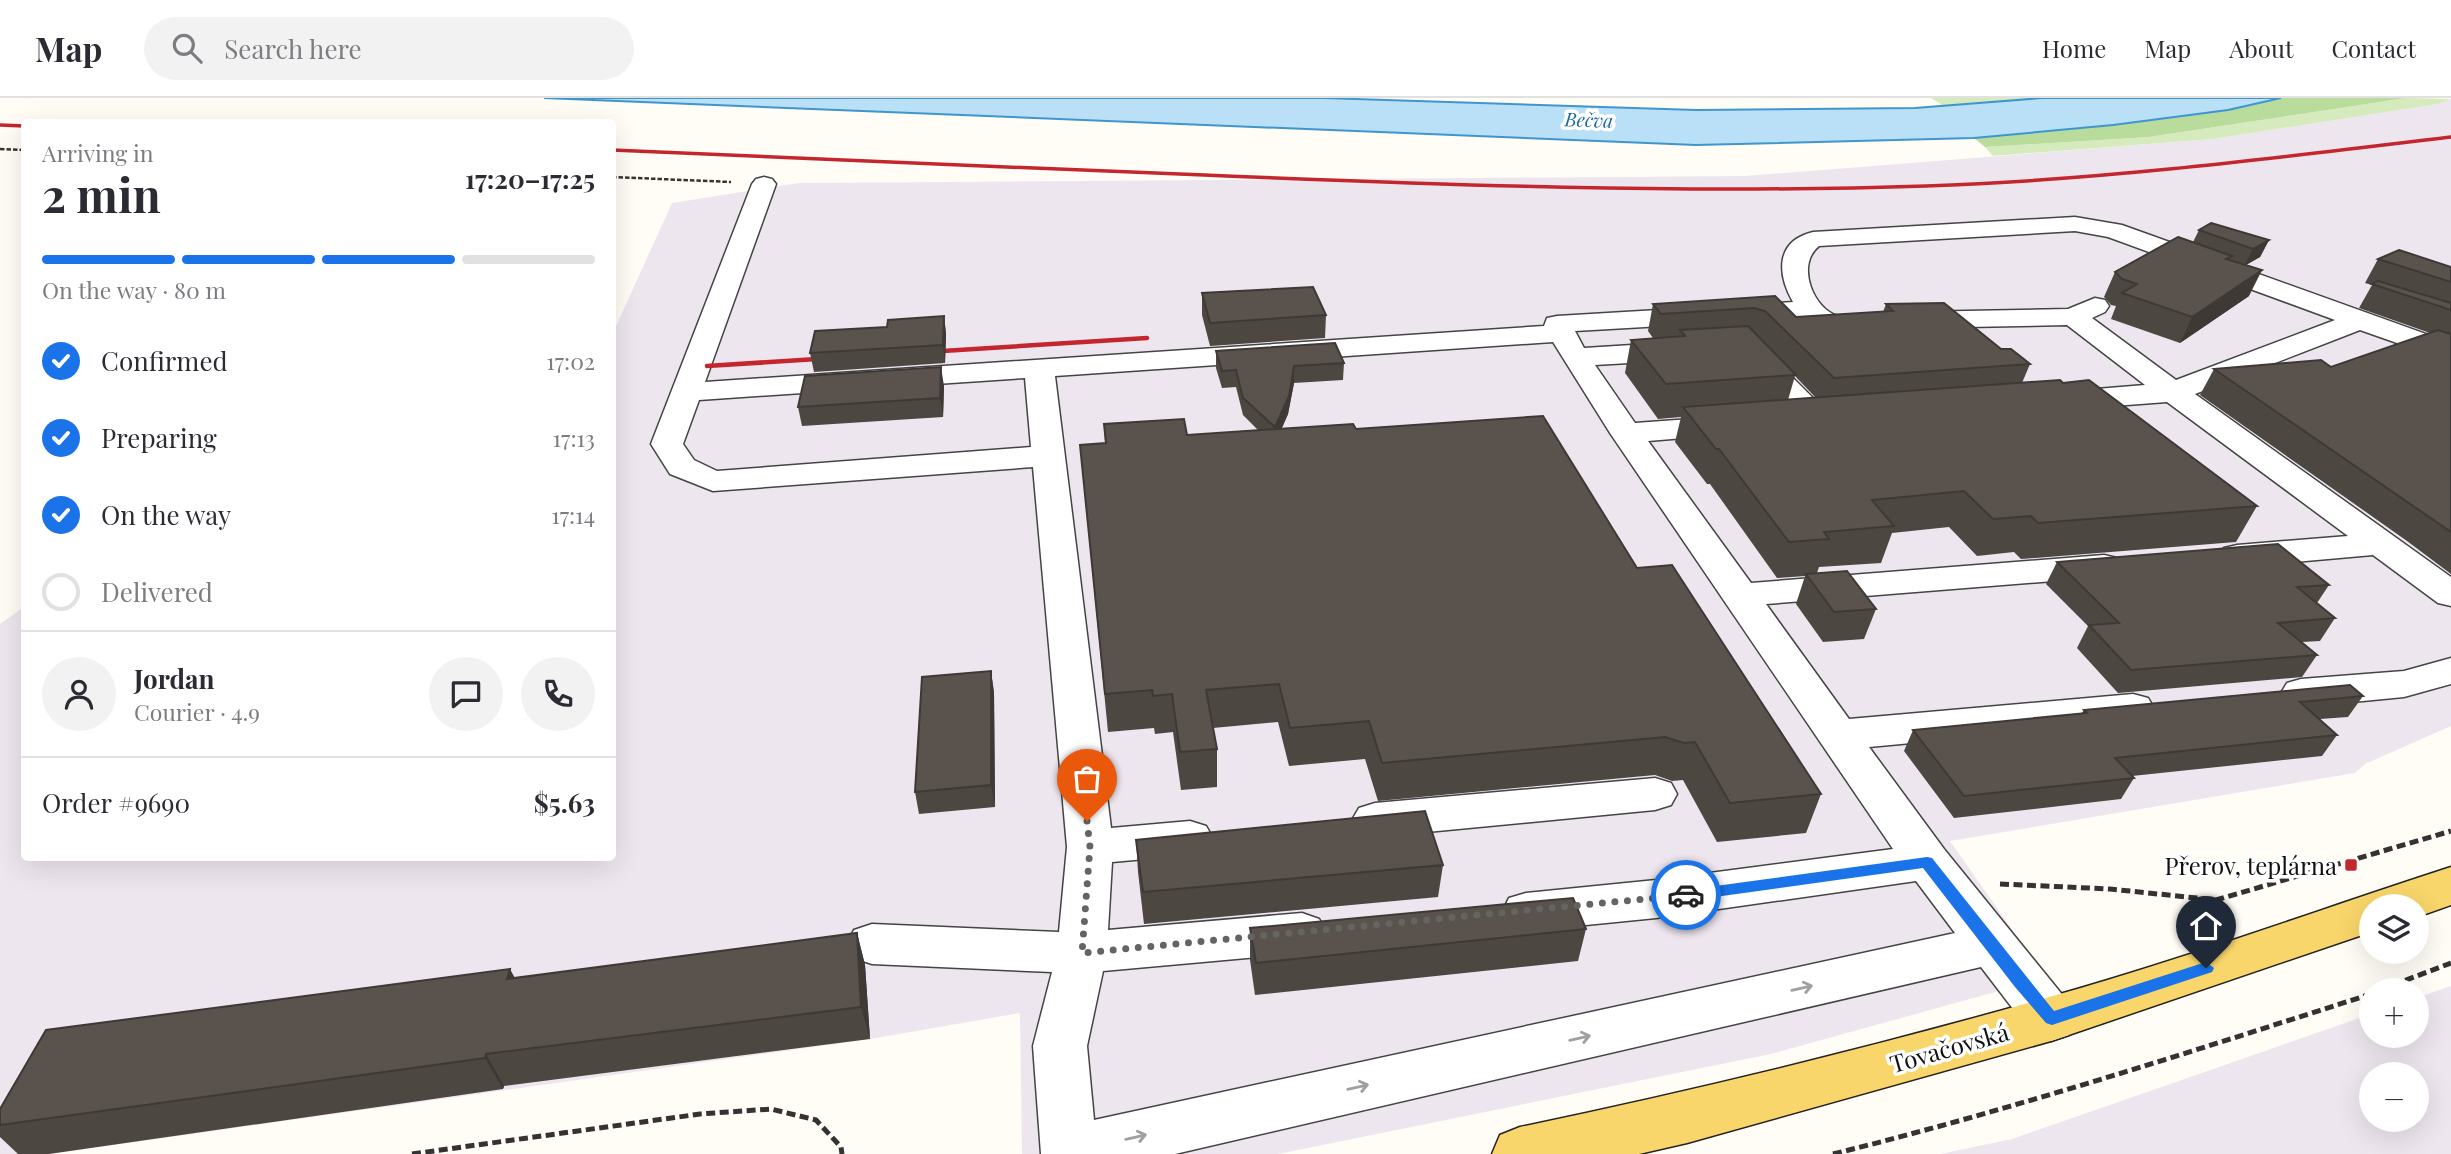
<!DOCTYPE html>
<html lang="en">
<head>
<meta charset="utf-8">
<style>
	:root { --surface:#fff; --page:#f2f2f3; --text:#2b2b33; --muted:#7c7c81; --line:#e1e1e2; --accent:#1a73e8 }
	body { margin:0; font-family:"Playfair Display",serif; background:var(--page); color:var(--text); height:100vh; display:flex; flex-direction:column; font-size:26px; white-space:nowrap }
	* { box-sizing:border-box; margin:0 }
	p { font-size:23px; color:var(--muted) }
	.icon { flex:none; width:38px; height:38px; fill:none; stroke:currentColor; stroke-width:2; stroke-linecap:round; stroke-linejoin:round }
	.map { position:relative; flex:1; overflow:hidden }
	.sheet { position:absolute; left:21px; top:21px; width:595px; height:742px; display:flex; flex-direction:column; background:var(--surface); border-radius:7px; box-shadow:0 7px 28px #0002 }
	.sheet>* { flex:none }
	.tools { position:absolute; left:2359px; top:796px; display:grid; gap:14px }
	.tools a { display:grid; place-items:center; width:70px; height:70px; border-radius:50%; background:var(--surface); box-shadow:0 7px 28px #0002; font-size:35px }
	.pin { position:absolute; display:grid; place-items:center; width:60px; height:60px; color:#fff; margin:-72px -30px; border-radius:50% 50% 50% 0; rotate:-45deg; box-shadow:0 0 7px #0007 }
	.pin .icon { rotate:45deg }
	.courier { position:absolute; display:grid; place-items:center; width:70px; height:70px; margin:-35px; border:5px solid #1a73e8; border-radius:50%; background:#fff; color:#222; box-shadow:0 2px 9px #0007 }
	.summary em { font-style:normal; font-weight:700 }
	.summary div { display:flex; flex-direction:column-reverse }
	.summary { display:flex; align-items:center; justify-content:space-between; height:119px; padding:0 21px }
	h1 { font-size:46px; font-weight:700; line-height:52px }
	.bar { display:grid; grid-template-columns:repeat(4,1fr); gap:10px 7px; align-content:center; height:84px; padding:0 21px }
	.bar i { height:9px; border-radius:5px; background:var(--line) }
	.bar .active { background:var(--accent) }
	.bar p { grid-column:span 4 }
	.line { display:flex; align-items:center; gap:18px; padding:0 21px; border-top:2px solid var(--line) }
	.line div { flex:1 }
	.round { display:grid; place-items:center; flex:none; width:74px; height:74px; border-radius:37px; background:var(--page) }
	ol { padding:0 21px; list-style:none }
	li { display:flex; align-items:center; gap:21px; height:77px }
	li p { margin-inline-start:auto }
	li .icon { padding:7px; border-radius:50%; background:var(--accent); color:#fff; stroke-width:4 }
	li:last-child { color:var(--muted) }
	li i { width:38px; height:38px; border:4px solid var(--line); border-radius:50% }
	header { display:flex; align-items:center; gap:42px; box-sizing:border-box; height:98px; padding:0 35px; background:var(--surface); border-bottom:2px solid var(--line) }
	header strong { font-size:33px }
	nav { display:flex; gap:38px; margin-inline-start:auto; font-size:24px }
	.search { width:490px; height:63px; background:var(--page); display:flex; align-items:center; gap:18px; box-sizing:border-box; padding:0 24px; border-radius:38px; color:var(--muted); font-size:26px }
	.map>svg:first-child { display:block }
	.industrial { fill:#eee6ef; fill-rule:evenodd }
	.green { fill:#d5ebbd }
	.forest { fill:#b9dc9c }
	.water { fill:#b9e0f7; stroke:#3f96cf; stroke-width:2 }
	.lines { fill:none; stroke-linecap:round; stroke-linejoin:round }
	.minor-casing { stroke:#444; stroke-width:3 }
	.major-casing { stroke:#222; stroke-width:3 }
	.path-far1 { stroke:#333; stroke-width:2.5; stroke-dasharray:4.5 2; stroke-linecap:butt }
	.path { stroke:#333; stroke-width:5; stroke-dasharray:9 4.5; stroke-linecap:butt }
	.minor { fill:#fff; fill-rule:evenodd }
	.major { fill:#f9d66b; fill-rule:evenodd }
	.rail-far1 { stroke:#c4262e; stroke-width:3.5 }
	.rail { stroke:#c4262e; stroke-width:4.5 }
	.wall { fill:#4d4742; fill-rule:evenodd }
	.shaded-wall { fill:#3f3936 }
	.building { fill:#5a524d; stroke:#3f3936; stroke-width:2 }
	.oneway { stroke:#a0a0a0 }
	.route { fill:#1a73e8 }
	.done { stroke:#646461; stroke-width:7; stroke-dasharray:0 12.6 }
	.poi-dot { fill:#c4262e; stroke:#fff; stroke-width:2.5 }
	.labels { text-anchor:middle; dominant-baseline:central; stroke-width:7; stroke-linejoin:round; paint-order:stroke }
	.far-water-label { font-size:19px; font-style:italic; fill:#1768a6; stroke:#fff }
	.near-poi-label { font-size:24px; fill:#111; stroke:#fff; text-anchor:end }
	.near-street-label { font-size:24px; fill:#111; stroke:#fff }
</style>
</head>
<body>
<header>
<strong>Map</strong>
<div class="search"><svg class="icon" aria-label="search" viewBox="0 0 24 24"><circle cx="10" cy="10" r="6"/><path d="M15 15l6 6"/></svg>Search here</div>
<nav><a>Home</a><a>Map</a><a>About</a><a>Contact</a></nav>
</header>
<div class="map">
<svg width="2451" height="1056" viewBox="0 0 2451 1056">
	<rect width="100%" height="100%" fill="#fffdf5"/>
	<g class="industrial">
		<polygon points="2451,1 2451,628 2365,666 2355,675 1950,743 2046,880 1771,956 1278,1056 1022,1056 1020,915 870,941 49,1056 0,1056 0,526 24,509 24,760 612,760 613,235 672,105 799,85 1745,78 2213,41 2438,6"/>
		<path d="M2451,888v168h-511l72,-15 359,-125v22h46v-38zM2371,976h46v46h-46z"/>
	</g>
	<g class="green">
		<polygon points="1931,0 2042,0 1944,8"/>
		<polygon points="2406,0 2451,1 2438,6 2213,41 1993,58 1985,49 2149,39"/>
	</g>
	<path class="forest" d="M2281,0h125l-257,39 -164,10 -11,-9c103,-9 206,-18 307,-40z"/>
	<polygon class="water" points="544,0 1324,0 1696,12 1915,10 2042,0 2281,0 2228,12 2113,27 1974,40 1696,47"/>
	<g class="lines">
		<defs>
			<g id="minor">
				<path d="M764,79l8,2 4,5 -71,198 839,-56 3,-8 10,-2 236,-14c-16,-28 -18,-61 20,-70l262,-15 47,8 329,118v19l-91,-32 -165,64 256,183v29l-13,-3 -65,-48 -136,12 -13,-3 -5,-8 5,-8 13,-3 111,-9 -181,-134 -107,8 -11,-3 -4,-6 4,-6 11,-3 85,-7 -78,-60 -155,3 -10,-2 -4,-6 4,-6 10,-2 156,-3 27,-11 10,2 4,6 -4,6 -13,6 84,62 159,-60 -227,-83 -33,-6 -256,15c-24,19 -5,64 19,70l4,6 -4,6 -10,2 -16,-2 -8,-10 -229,13 9,17 96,-6 10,3 4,6 -4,6 -10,3 -85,5 40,58 97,-7 11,2 5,7 -5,7 -11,2 -84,7 103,142 353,-28 13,3 5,8 -5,8 -13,3 -338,27 83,115 284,-25 15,4 6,10 -6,10 -15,4 -264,25 75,102 125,154 8,16 -8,16 -18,6 -18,-6 -52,-68 -806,187h-134l-8,-108 19,-74 -180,-8 -18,-6 -7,-14 7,-14 18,-6 187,8 8,-85 -34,-380 -320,24 -43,-17 -19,-30 101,-260 4,-5zM1553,244l57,91 283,416 -237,31 -130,13 -17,5 -7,14 7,14 17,5 130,-13 260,-37 39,52 -861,187 -7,-74 16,-75 199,-18 17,-6 8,-14 -8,-14 -17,-6 -194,17 4,-68 78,-7 16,-5 7,-12 -7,-12 -16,-5 -79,7 -56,-452zM1025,280l6,69 -314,24 -23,-11 -11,-16 16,-44z"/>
				<polygon points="1754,248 1764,251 1827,314 1832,321 1827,328 1816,330 1805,328 1744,263 1739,257 1744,251"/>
				<polygon points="2451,560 2451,586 2404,599 2301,609 2287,605 2281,595 2287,585 2301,581 2404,573"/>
				<polygon points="1655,680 1671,685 1677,696 1671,707 1655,712 1375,739 1359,734 1352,722 1359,710 1375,705"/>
			</g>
			<path id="major" d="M2451,769v38l-34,12v-11h-46v26l-320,109 -364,102 -48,11h-147l8,-19 20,-8c178,-37 354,-80 529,-130 136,-38 269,-87 402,-130z"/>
		</defs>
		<use href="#minor" class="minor-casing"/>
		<use href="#major" class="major-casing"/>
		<g class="path-far1">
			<polyline points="0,51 24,52"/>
			<polyline points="612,79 731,84"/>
		</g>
		<g class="path">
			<polyline points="2000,786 2110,791 2216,802 2451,733"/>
			<polyline points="2380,892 2451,865"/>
			<polyline points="412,1056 700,1016 771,1011 816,1022 841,1049 842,1056"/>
			<path d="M1833,1056c182,-45 360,-103 538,-160"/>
		</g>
		<use href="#minor" class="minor"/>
		<use href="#major" class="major"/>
		<g class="rail-far1">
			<polyline points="0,27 24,28"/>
			<path d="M612,52c197,9 395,17 592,25 240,10 481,19 722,11 176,-6 350,-28 525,-49"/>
		</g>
		<g class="rail">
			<polyline points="927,254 1147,240"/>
			<polyline points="707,268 817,261"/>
		</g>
	</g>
	<g class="wall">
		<polygon points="2199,132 2269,142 2260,159 2246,167 2249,198 2180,245 2111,221 2116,208 2111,207 2104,199 2115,174 2193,144"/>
		<polygon points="2378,161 2451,169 2451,476 2407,443 2200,297 2214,271 2331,269 2430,235 2359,210 2372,187 2365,185"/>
		<polygon points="1202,195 1326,217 1325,240 1210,248 1202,217"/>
		<path d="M1775,198l21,21 87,-5 3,-8 115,45 29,15 -8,19 235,123 -21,36 -215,17 -7,-7 -37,4 -28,-29 -57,6 -11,30 -62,4 -2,6 59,36 -12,30 -41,3 -27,-38 9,-28 -28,2 -67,-94h-3l-32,-42 6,-25 -23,2 -33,-46 6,-33 22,-2 -5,-7 5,-27zM1795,278l21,22 -28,2z"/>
		<polygon points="944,218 946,236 945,265 814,274 810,255 887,229"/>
		<polygon points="1216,253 1344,265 1343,282 1294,285 1288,316 1282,330 1356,331 1637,470 1821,696 1806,735 1717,744 1683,682 1672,683 1655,677 1378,703 1365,661 1289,668 1278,624 1213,630 1217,651 1217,689 1181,692 1173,634 1155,636 1154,630 1108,634 1080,347 1105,345 1104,326 1187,337 1258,332 1243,317 1236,289 1222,290 1216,270"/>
		<polygon points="944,288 943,319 802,328 798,309"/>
		<polygon points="2057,464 2329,487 2317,505 2335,520 2320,543 2302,544 2317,557 2302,579 2118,595 2077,550 2088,528 2046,486"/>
		<polygon points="991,573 994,595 995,709 919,716 915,694"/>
		<polygon points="2363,598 2348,619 2320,621 2337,637 2322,658 2132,678 2134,680 2121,701 1954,720 1904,653 1913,632 2081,616 2084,612"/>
		<polygon points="1136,742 1443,767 1438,799 1144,826 1138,774"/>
		<polygon points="1250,830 1586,831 1578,863 1255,897 1250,862"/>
		<polygon points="857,835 865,867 870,941 504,988 503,991 49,1056 18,1056 0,1039 0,1011 515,880"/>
	</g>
	<g class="shaded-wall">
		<polygon points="2269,142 2260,159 2244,168 2253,151"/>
		<polygon points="2262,172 2249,198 2180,245 2192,219"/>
		<polygon points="944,218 946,236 945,265 943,247"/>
		<polygon points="1294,268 1294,285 1288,316 1274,347 1275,329"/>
		<polygon points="941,269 944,288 943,319 940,300"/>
		<polygon points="991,573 994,595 995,709 991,687"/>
		<polygon points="857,835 865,867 870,941 861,909"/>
		<polygon points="510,871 527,903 507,881"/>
		<polygon points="486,956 504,988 503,991 485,960"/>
	</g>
	<g class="building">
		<polygon points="2211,125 2269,142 2253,151 2199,132"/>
		<polygon points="2178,139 2232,158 2226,161 2262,172 2192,219 2122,195 2137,186 2122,181 2115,174"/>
		<polygon points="2399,152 2451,169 2451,184 2378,161"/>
		<polygon points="2378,183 2451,205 2451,212 2372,186"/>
		<polygon points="1313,189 1326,217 1210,225 1202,195"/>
		<polygon points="1775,198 1796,219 1893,213 1886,206 1944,205 2001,251 2011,251 2030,266 1834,280 1765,213 1754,210 1661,216 1653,206"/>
		<polygon points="944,218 943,247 810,255 815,233 887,229 888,222"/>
		<polygon points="1748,228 1796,277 1666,286 1631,242 1685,238 1680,232"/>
		<polygon points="2438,232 2451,236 2451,434 2214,271 2321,262 2331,269"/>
		<polygon points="1335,245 1344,265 1294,268 1289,298 1275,329 1243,300 1236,272 1222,273 1216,253"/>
		<polygon points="941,269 940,300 798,309 805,278"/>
		<polygon points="2060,282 2063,285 2089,282 2257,408 2038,425 2031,418 1993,421 1964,393 1872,402 1894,428 1824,434 1829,441 1789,444 1719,351 1716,351 1683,309"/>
		<polygon points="1543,318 1637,470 1672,467 1821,696 1730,705 1695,644 1684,645 1665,639 1382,665 1369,623 1290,630 1279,586 1206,592 1217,651 1180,654 1172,596 1153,598 1152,592 1105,596 1080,347 1106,345 1104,326 1184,321 1187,337 1353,326 1356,331"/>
		<polygon points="2278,446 2329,487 2297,489 2335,520 2278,525 2317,557 2131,572 2089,527 2119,525 2057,464"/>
		<polygon points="1847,473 1876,511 1834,514 1806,476"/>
		<polygon points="991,573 991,687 915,694 922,579"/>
		<polygon points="2350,587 2363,598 2300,604 2337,637 2115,660 2134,680 1964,698 1913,632 2087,615 2084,612"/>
		<polygon points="1425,713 1443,767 1143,794 1136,742"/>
		<polygon points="1573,800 1586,831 1256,865 1250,830"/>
		<polygon points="857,835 861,909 486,956 485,960 0,1027 0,1011 46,932 510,871 507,881"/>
	</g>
	<defs><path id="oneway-shaft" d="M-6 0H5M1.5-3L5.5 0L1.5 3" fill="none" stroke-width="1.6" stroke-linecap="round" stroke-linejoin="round" transform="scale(1.75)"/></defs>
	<g class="oneway">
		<use href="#oneway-shaft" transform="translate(1802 890) rotate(-13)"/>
		<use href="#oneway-shaft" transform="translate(1580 940) rotate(-13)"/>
		<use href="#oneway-shaft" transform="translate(1358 989) rotate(-13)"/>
		<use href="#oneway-shaft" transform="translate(1136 1039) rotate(-13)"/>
	</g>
	<polygon class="route" points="1927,759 1932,760 2054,913 2206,864 2214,870 2212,874 2052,927 2046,925 2015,889 1923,770 1686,803 1679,797 1686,792"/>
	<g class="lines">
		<polyline class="done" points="1087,723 1090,749 1082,855 1686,797"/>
	</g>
	<rect class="poi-dot" x="2344" y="760" width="14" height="14" rx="3.5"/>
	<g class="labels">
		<g class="far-water-label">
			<text transform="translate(1589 21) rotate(2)">Bečva</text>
		</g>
		<g class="near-poi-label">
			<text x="2337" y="767">Přerov, teplárna</text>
		</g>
		<g class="near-street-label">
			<text transform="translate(1949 949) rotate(-16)">Tovačovská</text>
		</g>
	</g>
</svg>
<div class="tools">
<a><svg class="icon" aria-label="layers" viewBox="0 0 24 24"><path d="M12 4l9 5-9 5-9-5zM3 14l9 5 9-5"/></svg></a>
<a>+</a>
<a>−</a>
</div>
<div class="pin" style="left:1087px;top:723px;background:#ea580c"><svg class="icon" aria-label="bag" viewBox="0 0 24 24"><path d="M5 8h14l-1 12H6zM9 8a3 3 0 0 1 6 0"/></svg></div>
<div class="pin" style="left:2206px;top:870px;background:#1f2937"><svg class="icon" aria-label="home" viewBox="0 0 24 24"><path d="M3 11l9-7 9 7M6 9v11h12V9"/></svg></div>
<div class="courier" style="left:1686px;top:797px"><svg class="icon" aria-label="car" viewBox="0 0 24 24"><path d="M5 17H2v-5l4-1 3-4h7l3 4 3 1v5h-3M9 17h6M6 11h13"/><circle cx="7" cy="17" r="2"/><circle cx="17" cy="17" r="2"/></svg></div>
<section class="sheet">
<div class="summary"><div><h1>2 min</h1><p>Arriving in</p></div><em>17:20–17:25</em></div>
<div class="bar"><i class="active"></i><i class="active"></i><i class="active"></i><i></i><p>On the way · 80 m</p></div>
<ol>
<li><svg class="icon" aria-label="check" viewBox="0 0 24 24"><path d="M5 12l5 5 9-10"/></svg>Confirmed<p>17:02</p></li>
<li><svg class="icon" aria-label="check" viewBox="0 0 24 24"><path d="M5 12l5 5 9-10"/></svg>Preparing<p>17:13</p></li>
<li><svg class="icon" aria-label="check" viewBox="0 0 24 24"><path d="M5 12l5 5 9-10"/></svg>On the way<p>17:14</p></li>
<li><i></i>Delivered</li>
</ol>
<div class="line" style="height:126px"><a class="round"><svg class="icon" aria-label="person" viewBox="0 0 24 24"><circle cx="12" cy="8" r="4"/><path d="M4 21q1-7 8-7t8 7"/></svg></a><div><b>Jordan</b><p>Courier · 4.9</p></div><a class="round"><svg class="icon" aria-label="chat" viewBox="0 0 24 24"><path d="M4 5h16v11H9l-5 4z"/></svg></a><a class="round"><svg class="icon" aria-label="phone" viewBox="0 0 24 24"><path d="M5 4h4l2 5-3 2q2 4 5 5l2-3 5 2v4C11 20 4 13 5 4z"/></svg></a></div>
<div class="line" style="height:91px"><div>Order #9690</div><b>$5.63</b></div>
</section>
</div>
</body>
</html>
